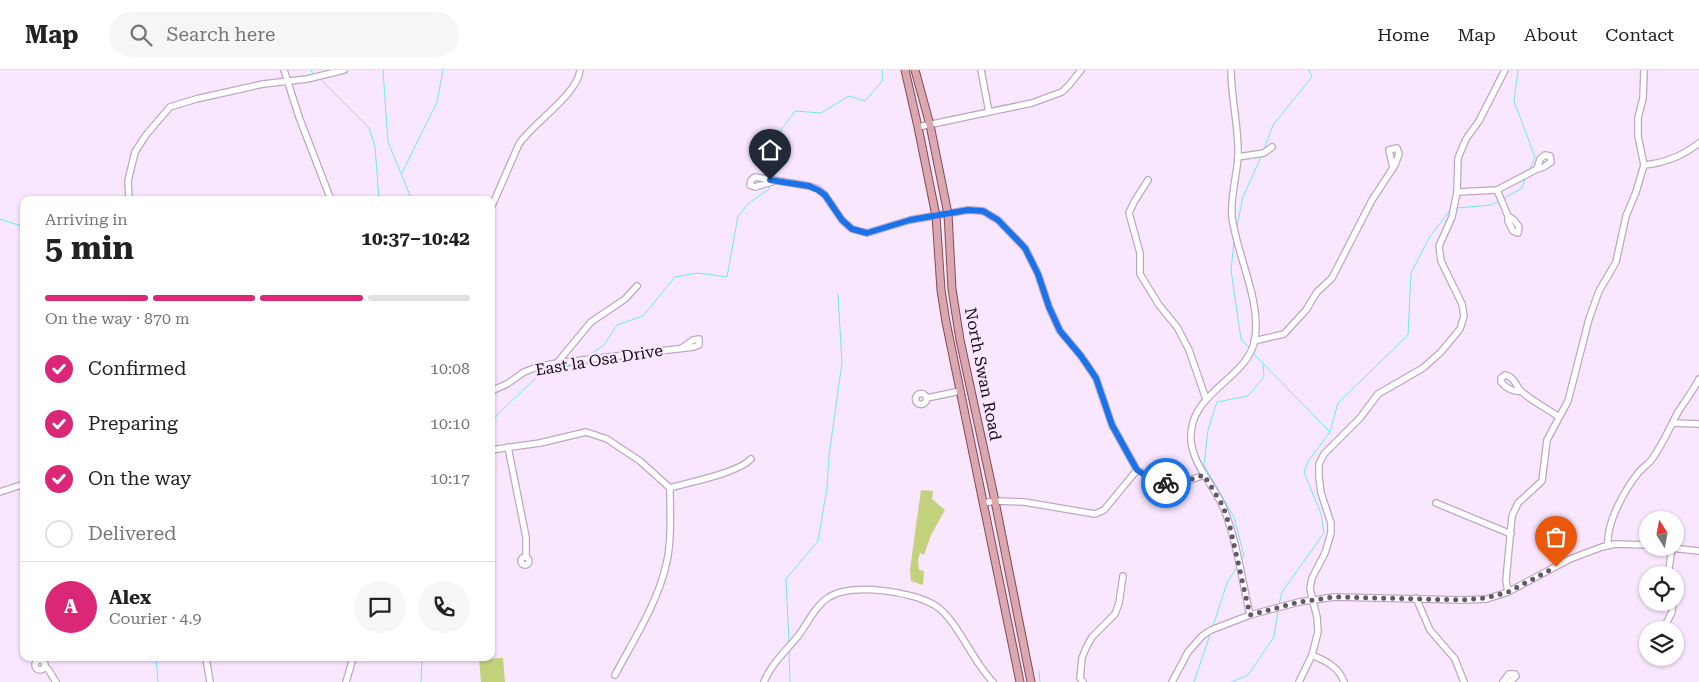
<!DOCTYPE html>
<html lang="en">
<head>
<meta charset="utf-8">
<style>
	:root { --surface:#fff; --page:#f6f6f6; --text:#222; --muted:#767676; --line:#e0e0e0; --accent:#db2777 }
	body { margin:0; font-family:"Roboto Serif",serif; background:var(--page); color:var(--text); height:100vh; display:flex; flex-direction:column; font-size:19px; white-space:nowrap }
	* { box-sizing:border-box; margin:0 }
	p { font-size:16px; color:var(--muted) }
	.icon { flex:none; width:28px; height:28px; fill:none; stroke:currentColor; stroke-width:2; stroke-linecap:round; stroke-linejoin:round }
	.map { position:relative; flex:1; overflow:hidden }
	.drawer { position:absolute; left:20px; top:126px; width:475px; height:465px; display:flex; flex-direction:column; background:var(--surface); border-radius:10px; box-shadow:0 1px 4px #0004 }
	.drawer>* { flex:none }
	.needle { width:32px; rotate:349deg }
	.fabs { position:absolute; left:1639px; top:441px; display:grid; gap:10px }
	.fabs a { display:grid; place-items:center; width:45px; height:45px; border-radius:50%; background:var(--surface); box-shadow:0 1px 4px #0004; font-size:25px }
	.pin { position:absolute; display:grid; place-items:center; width:42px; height:42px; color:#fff; margin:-51px -21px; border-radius:50% 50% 50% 0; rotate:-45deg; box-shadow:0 0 5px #0007 }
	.pin .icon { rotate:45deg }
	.courier { position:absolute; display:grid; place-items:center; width:50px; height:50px; margin:-25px; border:4px solid #1a73e8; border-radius:50%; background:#fff; color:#222; box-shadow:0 1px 6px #0007 }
	.summary em { font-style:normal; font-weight:700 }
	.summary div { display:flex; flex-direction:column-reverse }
	.summary { display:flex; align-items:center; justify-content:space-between; height:85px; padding:0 25px }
	h1 { font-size:32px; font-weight:700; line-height:38px }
	.bar { display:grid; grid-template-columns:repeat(4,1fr); gap:8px 5px; align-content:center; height:60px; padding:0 25px }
	.bar i { height:6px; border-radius:4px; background:var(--line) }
	.bar .active { background:var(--accent) }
	.bar p { grid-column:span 4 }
	.line { display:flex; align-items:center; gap:12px; padding:0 25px; border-top:1px solid var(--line) }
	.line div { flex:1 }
	.round { display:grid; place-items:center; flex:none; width:52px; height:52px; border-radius:26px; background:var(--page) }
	ol { padding:0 25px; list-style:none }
	li { display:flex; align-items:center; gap:15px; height:55px }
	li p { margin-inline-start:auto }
	li .icon { padding:5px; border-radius:50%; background:var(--accent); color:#fff; stroke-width:4 }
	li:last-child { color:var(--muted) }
	li i { width:28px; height:28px; border:2px solid var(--line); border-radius:50% }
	header { display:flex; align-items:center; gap:30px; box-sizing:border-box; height:70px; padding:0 25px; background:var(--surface); border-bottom:1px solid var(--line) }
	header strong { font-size:24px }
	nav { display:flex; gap:28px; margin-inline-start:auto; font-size:18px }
	.search { width:350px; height:45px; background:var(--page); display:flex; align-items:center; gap:12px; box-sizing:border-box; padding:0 18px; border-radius:28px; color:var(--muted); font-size:19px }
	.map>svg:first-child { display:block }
	.green { fill:#c2d17b }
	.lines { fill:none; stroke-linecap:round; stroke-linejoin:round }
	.stream { stroke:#6ce9fd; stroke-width:1 }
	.minor-casing { stroke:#bea7c4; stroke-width:8 }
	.major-casing { stroke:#854b56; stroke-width:9 }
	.minor { stroke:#fff; stroke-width:5.5 }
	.major { stroke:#dba8af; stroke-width:7 }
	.done { stroke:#645867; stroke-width:5; stroke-dasharray:0 9 }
	.route { stroke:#1a73e8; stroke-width:6 }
	.labels { text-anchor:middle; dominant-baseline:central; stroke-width:4.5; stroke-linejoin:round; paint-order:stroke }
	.street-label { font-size:16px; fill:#130b15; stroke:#f9e6ff }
</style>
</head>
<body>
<header>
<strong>Map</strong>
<div class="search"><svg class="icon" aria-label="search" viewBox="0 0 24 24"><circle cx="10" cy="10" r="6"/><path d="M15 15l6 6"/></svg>Search here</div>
<nav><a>Home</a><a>Map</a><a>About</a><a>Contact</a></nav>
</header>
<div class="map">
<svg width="1699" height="612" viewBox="0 0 1699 612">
	<rect width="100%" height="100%" fill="#f9e6ff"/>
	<g class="green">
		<polygon points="921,420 933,421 932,429 945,440 931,465 924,485 920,483 918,490 919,500 924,501 923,515 911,511 910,499"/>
		<polygon points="503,588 505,612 481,612 479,589"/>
	</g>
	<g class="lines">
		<g class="stream">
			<polyline points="310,0 315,5"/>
			<polyline points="383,0 388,72 412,130"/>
			<polyline points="1518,0 1514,31 1535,87 1530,99"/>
			<polyline points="320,9 369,58 375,76 379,130"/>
			<polyline points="1264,79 1273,55 1312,7 1309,0"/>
			<polyline points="402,103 437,32 443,0"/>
			<polyline points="771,107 767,79 795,41 821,43 849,26 865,31 883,10 882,0"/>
			<polyline points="1503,129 1522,118 1526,107"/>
			<polyline points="1457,138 1491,135 1499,131"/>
			<polyline points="0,149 24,157"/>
			<polyline points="1237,156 1243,127 1262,85"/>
			<polyline points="1234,172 1231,200 1241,269 1250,279"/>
			<polyline points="1252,282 1330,362 1309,390 1304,402 1321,444 1324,463 1282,522 1279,534"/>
			<polyline points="587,287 604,275 617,255 643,246 675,207 698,203 727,207 738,146 749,133 769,119 769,116"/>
			<polyline points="491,352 503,339 537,307 578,293"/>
			<polyline points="1330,362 1338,333 1408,265 1411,203 1429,168 1451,139"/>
			<polyline points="1241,490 1244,486 1234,447 1204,395 1208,360 1217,332 1248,326 1264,307 1263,294"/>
			<polyline points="1213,556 1227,513 1238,495"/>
			<polyline points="789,572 786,509 818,471 827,418 829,386 842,293 838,224"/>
			<polyline points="789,581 790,612"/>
			<polyline points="156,588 158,612"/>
			<polyline points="1039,601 1040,612"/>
			<polyline points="421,612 422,588"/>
			<polyline points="1194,612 1211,562"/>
			<polyline points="1232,612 1248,605 1274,567 1278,540"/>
		</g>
		<defs>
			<g id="minor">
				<polyline points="284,0 299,47 331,130"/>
				<polyline points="981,0 989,42"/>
				<path d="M1231,0c0,28 8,57 7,86 -1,20 -8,41 -6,61 5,39 29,82 23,122 -7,41 -68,53 -64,102 3,26 23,44 33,68 13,33 18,71 26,106"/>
				<polyline points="918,57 1032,33 1062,22 1070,14 1081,0"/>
				<polyline points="1238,87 1264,83 1272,77"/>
				<path d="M1644,95c20,-2 39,-9 55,-22"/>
				<polyline points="1148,110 1134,132 1129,143 1140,183 1140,204 1159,235 1177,257 1189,280 1206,329"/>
				<polyline points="775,111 755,117 750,115 751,110 755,107 809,116 818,119 825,125 842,150 852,159 867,163 910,150 968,140 983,141 998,150 1025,178 1038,204 1049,237 1060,261 1081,286 1096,308 1112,355 1137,400 1161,412 1177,415 1204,405"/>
				<polyline points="1497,120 1508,146 1508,151 1513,161 1518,163 1519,157 1514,150 1508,146"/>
				<polyline points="1457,122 1497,120 1537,99 1544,97 1551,92 1550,86 1545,85 1540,89 1537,99"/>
				<polyline points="129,130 128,111 135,82 146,65 170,37 196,29 263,14 307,9 344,0"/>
				<path d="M491,138l28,-64c14,-21 59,-50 61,-74"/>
				<polyline points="1254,271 1284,264 1306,240 1317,222 1332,208 1372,130 1395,95 1399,84 1397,78 1389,80 1393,98"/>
				<polyline points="557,293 591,252 625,229 637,216"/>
				<polyline points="491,321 507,314 524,302 537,297 557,293 694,277 699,275 699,269 693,270 682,278"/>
				<path d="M1521,321c-8,1 -15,-3 -20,-9v-4l4,-3c10,2 10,10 16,16 8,8 28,19 38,26"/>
				<circle cx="921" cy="329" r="5.5"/>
				<polyline points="927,328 960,321"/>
				<polyline points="1674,353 1699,354"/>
				<polyline points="508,377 526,467 526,487"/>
				<path d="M491,380l49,-7 46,-11 21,7 33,22 30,27c20,-6 68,-15 81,-29"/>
				<polyline points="0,422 24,414"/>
				<polyline points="983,433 995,431 1024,432 1095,444 1104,440 1137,400"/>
				<polyline points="1436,433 1511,464"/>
				<path d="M1608,475c-2,-22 17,-56 31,-73 4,-5 10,-8 13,-13 11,-15 18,-32 26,-47 7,-11 15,-21 21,-33"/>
				<polyline points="1671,478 1699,481"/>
				<circle cx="525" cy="491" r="4"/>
				<polyline points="1668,505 1672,478"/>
				<polyline points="1508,522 1506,510 1512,446 1518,433 1542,411 1547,370 1568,331 1589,249 1599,221 1616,192 1626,146 1636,122 1644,95 1638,66 1638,48 1643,28 1644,0"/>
				<polyline points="1416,528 1430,560 1455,589 1464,612"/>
				<polyline points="1663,560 1672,542 1673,532"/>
				<path d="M1312,585c14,6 27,12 32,27"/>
				<polyline points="206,588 210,612"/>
				<circle cx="40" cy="595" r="5"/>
				<polyline points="44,597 48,599 56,612"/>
				<path d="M615,605c18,-34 43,-73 51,-110 6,-23 4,-53 4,-77"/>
				<polyline points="346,612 353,588"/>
				<path d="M764,612c7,-18 22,-31 34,-46 10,-13 17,-30 31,-39 23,-14 85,-6 107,9 22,15 36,55 57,76"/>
				<polyline points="1083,612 1080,608 1082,588 1086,578 1092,567 1115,544 1119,533 1123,506"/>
				<polyline points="1172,612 1188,582 1202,566 1211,560 1250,545 1299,532 1334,527 1463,530 1487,529 1508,522 1570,489 1602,477 1615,474 1648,475"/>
				<polyline points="1299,612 1312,585 1318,562 1317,547 1310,519 1312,508 1325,483 1331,463 1331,453 1321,423 1319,407 1319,394 1324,384 1360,348 1378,324 1423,298 1441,282 1460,259 1464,246 1462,234 1441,191 1439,176 1452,147 1457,122 1458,88 1466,69 1479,51 1505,0"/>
				<polyline points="1503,612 1509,604 1515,604 1516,606 1510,612"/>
			</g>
			<g id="major">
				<polyline points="905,0 918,57 936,146 941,220 946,252 1020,612"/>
				<polyline points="915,0 930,55 948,144 952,219 960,270 995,431 1031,612"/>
			</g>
		</defs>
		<use href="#minor" class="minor-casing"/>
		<use href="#major" class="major-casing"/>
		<use href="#minor" class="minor"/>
		<use href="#major" class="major"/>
	</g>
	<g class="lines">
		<polyline class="done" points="1166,413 1177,414 1204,405 1223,436 1230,457 1250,545 1299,532 1334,527 1463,530 1486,528 1508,522 1556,497"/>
		<polyline class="route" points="770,110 809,116 818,120 825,125 842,150 852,159 867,163 910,150 968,140 983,141 998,150 1025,178 1038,204 1049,237 1060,261 1081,286 1096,308 1112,355 1137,400 1150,408 1166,413"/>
	</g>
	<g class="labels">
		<g class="street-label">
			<text transform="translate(599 290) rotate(-9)">East la Osa Drive</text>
			<text transform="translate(983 304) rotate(79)">North Swan Road</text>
		</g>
	</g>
</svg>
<div class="fabs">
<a><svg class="needle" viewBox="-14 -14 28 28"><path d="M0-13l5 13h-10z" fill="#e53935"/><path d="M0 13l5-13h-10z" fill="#767676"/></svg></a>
<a><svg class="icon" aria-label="locate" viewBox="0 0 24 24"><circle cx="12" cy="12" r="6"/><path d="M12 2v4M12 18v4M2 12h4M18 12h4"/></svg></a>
<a><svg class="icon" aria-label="layers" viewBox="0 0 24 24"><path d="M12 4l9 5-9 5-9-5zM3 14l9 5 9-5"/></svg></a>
</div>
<div class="pin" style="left:1556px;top:497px;background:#ea580c"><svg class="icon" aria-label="bag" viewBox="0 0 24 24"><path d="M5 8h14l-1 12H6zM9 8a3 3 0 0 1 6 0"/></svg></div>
<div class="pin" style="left:770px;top:110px;background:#1f2937"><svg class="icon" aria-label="home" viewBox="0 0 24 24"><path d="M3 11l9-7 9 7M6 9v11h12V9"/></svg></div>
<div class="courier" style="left:1166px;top:413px"><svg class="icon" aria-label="bike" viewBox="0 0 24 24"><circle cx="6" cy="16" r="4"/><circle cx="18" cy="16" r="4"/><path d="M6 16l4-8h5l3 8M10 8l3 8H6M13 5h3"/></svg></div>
<section class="drawer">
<div class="summary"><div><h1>5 min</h1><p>Arriving in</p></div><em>10:37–10:42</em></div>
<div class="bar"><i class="active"></i><i class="active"></i><i class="active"></i><i></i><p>On the way · 870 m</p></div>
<ol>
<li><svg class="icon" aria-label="check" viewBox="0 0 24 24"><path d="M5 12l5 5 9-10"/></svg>Confirmed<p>10:08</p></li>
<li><svg class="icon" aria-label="check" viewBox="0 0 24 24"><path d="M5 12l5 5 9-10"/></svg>Preparing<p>10:10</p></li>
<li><svg class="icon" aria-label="check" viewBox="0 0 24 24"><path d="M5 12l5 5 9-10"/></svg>On the way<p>10:17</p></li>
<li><i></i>Delivered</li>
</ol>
<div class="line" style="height:90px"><b class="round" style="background:var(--accent);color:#fff">A</b><div><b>Alex</b><p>Courier · 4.9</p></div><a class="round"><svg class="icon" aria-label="chat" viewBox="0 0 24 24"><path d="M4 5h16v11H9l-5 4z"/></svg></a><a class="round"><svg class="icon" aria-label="phone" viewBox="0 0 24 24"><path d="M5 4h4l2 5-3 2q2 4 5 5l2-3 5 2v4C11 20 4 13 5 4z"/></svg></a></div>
</section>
</div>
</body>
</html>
